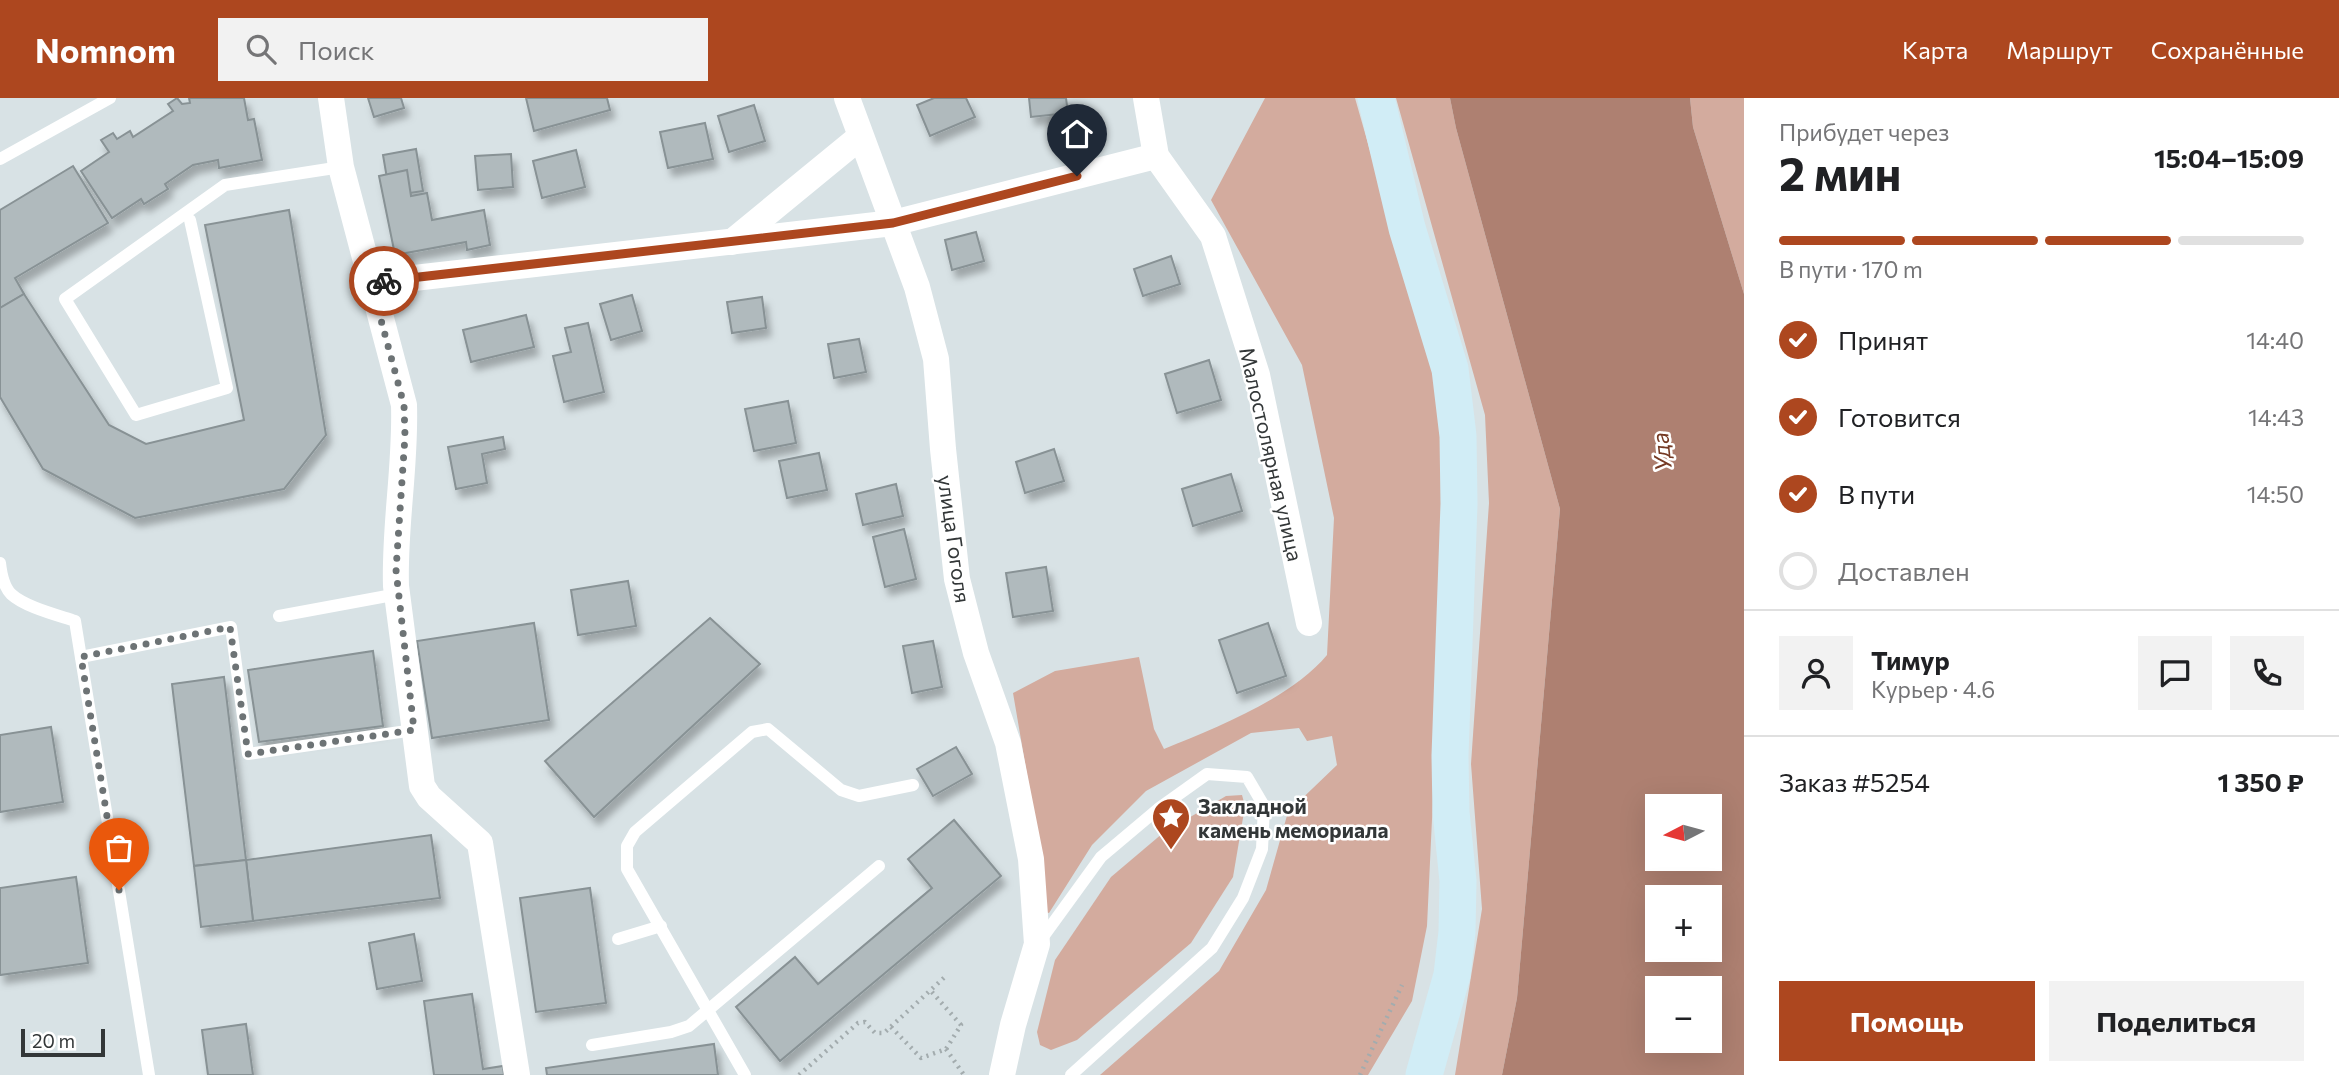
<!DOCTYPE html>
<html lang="ru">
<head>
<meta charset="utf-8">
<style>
	:root { --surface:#fff; --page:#f2f2f2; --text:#202124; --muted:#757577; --line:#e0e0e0; --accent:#ad471f }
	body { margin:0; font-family:Commissioner,sans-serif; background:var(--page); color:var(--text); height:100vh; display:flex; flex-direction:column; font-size:26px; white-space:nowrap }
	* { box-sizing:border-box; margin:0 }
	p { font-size:23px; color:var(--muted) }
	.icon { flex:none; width:38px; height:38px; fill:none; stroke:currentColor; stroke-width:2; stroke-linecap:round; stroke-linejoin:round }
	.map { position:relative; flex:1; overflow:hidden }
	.side { display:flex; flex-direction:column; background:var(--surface); width:595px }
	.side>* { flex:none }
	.needle { width:46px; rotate:264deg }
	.buttons { position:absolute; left:1645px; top:696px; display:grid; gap:14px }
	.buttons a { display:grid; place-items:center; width:77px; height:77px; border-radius:0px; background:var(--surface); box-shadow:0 7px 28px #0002; font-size:35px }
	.scale { position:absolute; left:21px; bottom:18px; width:84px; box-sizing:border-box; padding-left:7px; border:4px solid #333738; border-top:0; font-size:19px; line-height:24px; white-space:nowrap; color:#333738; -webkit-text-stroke:5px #fff; paint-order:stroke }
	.pin { position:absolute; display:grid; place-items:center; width:60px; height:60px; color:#fff; margin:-72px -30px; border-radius:50% 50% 50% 0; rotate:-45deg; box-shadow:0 0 7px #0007 }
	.pin .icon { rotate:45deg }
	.courier { position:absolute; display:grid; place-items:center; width:70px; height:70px; margin:-35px; border:5px solid #ad471f; border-radius:50%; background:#fff; color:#222; box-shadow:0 2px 9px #0007 }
	.head em { font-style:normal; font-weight:700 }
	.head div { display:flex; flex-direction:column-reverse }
	.head { display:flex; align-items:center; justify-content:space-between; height:119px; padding:0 35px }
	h1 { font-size:46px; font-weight:700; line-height:52px }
	.bar { display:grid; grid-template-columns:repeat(4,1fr); gap:10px 7px; align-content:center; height:84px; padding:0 35px }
	.bar i { height:9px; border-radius:5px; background:var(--line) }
	.bar .current { background:var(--accent) }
	.bar p { grid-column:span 4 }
	.line { display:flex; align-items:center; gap:18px; padding:0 35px; border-top:2px solid var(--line) }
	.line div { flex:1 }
	.round { display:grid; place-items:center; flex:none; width:74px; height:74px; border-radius:0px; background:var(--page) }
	ol { padding:0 35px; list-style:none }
	li { display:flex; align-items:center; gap:21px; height:77px }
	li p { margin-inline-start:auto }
	li .icon { padding:7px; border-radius:50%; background:var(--accent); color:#fff; stroke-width:4 }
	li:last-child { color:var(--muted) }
	li i { width:38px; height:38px; border:4px solid var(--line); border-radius:50% }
	.cta { display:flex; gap:14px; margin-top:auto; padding:14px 35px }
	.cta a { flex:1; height:80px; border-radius:0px; background:var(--accent); color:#fff; font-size:28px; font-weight:700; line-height:80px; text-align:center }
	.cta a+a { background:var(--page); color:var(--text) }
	header { display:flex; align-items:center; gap:42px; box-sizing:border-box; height:98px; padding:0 35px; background:var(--accent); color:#fff }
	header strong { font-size:33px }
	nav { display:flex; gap:38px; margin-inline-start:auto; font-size:24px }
	.search { width:490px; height:63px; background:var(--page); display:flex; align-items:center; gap:18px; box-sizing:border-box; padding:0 24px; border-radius:0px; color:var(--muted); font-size:26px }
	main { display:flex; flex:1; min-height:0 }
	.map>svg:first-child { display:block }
	.green { fill:#d3ab9e }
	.water { fill:#ae8071; fill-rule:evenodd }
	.building { fill:#b0babd; stroke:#889295; stroke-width:2; filter:url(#shadow) }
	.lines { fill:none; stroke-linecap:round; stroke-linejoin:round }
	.path { stroke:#a3acae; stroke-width:4.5; stroke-dasharray:2 5; stroke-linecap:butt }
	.lane { stroke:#fff; stroke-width:12 }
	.street { stroke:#fff; stroke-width:26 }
	.secondary { stroke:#d1edf6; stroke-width:37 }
	.done { stroke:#6d7375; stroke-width:7; stroke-dasharray:0 12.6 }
	.route { stroke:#ad471f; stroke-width:9 }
	.labels { text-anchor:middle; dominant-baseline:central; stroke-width:5; stroke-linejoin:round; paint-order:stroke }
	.street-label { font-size:21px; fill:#333738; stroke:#fff }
	.poi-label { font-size:21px; font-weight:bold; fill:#333738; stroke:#fff; text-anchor:start }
	.water-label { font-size:23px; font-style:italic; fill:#753923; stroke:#fff }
</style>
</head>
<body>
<header>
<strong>Nomnom</strong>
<div class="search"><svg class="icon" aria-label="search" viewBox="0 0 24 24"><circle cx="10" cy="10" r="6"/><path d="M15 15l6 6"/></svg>Поиск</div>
<nav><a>Карта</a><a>Маршрут</a><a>Сохранённые</a></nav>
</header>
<main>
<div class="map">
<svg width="1744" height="977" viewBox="0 0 1744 977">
	<defs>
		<filter id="shadow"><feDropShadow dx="4.5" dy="8" stdDeviation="3.5" flood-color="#0004"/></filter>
	</defs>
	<rect width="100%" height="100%" fill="#d8e2e5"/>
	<g class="green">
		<path d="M1265,0h90l79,278 13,123 -20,427 -15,75 -44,74h-268l119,-104 47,-81 22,-78 49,-47 -5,-29 -25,5 -8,-13 -48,5 -105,58 -54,54 -43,68 -8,-2 -11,-119 -17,-99 42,-22 84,-14 15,72 10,20c53,-22 126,-50 163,-94l7,-137 -32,-153 -91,-165z"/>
		<polygon points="1396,0 1450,0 1456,30 1560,411 1517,900 1502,977 1455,977 1482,811 1471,666 1489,405 1485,317"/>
		<polygon points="1690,0 1744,0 1744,196 1693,29"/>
		<polygon points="1242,697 1245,708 1233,779 1191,845 1077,942 1051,952 1040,947 1037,934 1055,862 1111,779 1163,735 1226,698"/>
	</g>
	<path class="water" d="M1450,0h240l3,29 51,167v781h-242l15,-77 43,-489 -104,-381zM1657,709h53v52h-53zM1657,800h53v52h-53zM1657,891h53v52h-53z"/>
	<g class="building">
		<polygon points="177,0 182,6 190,5 189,0 244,0 248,22 254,21 262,62 219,70 218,62 193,67 165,86 168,91 144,106 141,101 112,120 81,73 109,54 101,42 113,35 117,41 130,33 133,39 173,13 168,6"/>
		<polygon points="368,0 401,0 404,10 374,19"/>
		<polygon points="526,0 607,0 610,12 534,33"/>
		<polygon points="934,0 966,0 975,19 930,38 917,7"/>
		<polygon points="1029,0 1066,0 1068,15 1031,19"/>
		<polygon points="754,7 765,43 729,54 718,18"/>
		<polygon points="705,25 713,61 668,70 660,34"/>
		<polygon points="416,51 423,93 390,98 383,57"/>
		<polygon points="576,52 585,89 542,100 533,63"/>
		<polygon points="511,56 513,89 478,92 475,58"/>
		<polygon points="73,68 108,125 15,180 24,196 0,210 0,112"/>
		<polygon points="407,72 411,98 427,95 432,122 484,112 490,147 467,152 466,144 395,157 379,78"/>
		<polygon points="289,112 326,337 284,391 135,420 43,371 0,299 0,210 24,196 109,327 146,346 244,322 205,127"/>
		<polygon points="976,134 984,163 952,172 945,142"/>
		<polygon points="1171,158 1180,186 1143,198 1134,171"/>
		<polygon points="632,197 642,233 611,242 600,206"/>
		<polygon points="762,199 766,230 732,235 727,204"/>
		<polygon points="526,217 534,249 471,264 463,232"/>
		<polygon points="588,225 604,294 564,304 553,258 571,254 565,230"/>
		<polygon points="859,241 866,274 834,280 828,246"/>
		<polygon points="1209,262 1221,302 1177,315 1165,276"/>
		<polygon points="788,303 796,345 754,353 745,311"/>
		<polygon points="503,339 505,351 482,356 487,385 456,391 448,349"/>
		<polygon points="1054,351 1064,383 1025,395 1016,364"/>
		<polygon points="819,355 827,392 787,400 779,363"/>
		<polygon points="1231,376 1242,413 1193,428 1182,391"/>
		<polygon points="896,386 903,418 863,427 856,396"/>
		<polygon points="904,431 916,481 885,489 873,439"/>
		<polygon points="1046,469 1053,513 1013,519 1006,475"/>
		<polygon points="628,483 636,528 578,537 571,492"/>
		<polygon points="710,520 760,566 594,719 545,663"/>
		<polygon points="534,525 549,622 432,640 417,543"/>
		<polygon points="1268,525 1286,578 1237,595 1219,542"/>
		<polygon points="933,543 942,589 912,595 903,548"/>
		<polygon points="373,553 383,628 259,644 248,572"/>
		<polygon points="224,579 246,762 194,768 172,586"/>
		<polygon points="51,629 63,704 0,714 0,637"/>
		<polygon points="956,649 972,676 933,698 917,671"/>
		<polygon points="954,722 1001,778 780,963 736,909 795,859 818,886 932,790 908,761"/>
		<polygon points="431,737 440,800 253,823 246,762"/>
		<polygon points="246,762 253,823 201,829 194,768"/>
		<polygon points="76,779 88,865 0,877 0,790"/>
		<polygon points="590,790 606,905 536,914 520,800"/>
		<polygon points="414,836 422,883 377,891 369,845"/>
		<polygon points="472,896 483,971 503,968 504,977 434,977 424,903"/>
		<polygon points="246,926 253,977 208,977 202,932"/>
		<polygon points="714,946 718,977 547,977 546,970"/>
	</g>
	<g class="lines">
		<g class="path">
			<polyline points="891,929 921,960 946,951 961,927 931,893"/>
			<polyline points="946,951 964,977"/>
			<polyline points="799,977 858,925 865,924 875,935 884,935 947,877"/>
			<polyline points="1360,977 1402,887"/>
		</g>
		<g class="lane">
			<polyline points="0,61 110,0"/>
			<polyline points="190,122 227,290 136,317 65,201 225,87 341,69"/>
			<path d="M0,465c1,9 4,24 11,31 14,13 46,21 64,27l74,454"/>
			<polyline points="279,518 398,496"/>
			<polyline points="81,559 231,529 248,656 414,632"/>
			<polyline points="618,841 661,828"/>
			<polyline points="1040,843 1101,759 1158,711 1207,676 1247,679 1264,708 1262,751 1243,800 1212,850 1071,977"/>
			<polyline points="592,947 671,934 689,928 879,768"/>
			<polyline points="745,977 627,771 627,748 635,734 752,634 768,631 841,692 859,698 913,687"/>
		</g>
		<g class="street">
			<path d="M331,0l10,69 63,238c2,61 -10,121 -8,181l26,200 7,11 51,46 37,232"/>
			<polyline points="847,0 917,189 936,261 943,351 957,481 976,555 1008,645 1031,761 1037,846 1013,927 1002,977"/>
			<polyline points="1146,0 1156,58 1213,138 1257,277 1309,525"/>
			<polyline points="732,144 860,39"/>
			<polyline points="371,185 893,125 1156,58"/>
		</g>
		<polyline class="secondary" points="1376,0 1407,130 1450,271 1458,338 1459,406 1450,658 1451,714 1458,783 1457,834 1452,877 1424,977"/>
	</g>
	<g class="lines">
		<polyline class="done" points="119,792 81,559 230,529 248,656 414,632 396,472 405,338 404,307 371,185 384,183"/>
		<polyline class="route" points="384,183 893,125 1077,78"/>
	</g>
	<defs>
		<symbol id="sight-pin" viewBox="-11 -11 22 30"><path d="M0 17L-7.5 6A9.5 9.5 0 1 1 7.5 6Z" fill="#ad471f" stroke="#fff"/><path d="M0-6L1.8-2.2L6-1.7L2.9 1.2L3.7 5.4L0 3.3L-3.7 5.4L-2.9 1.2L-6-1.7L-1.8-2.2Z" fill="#fff"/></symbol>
	</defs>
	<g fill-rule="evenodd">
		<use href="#sight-pin" x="1149" y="697" width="44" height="60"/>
	</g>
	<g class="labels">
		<g class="street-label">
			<text transform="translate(1272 356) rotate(77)">Малостолярная улица</text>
			<text transform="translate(955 441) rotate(82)">улица Гоголя</text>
		</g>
		<g class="poi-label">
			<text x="1198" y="707">Закладной<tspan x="1198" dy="24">камень мемориала</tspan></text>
		</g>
		<g class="water-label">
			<text transform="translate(1661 354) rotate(-96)">Уда</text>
		</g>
	</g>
</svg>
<div class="buttons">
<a><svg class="needle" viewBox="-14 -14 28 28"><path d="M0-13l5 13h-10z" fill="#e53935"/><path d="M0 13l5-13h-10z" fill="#757577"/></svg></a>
<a>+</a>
<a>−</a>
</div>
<div class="scale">20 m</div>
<div class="pin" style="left:119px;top:792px;background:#ea580c"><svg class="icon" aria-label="bag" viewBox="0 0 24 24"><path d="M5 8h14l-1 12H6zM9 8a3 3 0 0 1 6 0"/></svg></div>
<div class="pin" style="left:1077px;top:78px;background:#1f2937"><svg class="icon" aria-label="home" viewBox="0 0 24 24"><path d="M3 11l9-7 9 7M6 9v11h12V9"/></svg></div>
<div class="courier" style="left:384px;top:183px"><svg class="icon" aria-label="bike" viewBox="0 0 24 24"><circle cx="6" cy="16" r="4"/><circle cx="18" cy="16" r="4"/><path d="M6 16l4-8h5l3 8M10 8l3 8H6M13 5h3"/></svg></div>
</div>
<section class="side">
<div class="head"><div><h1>2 мин</h1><p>Прибудет через</p></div><em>15:04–15:09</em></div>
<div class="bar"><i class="current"></i><i class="current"></i><i class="current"></i><i></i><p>В пути · 170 m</p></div>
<ol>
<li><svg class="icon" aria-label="check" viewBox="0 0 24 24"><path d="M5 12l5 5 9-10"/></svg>Принят<p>14:40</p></li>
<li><svg class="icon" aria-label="check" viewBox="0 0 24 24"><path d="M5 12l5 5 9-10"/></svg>Готовится<p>14:43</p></li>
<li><svg class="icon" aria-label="check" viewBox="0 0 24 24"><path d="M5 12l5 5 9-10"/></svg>В пути<p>14:50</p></li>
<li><i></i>Доставлен</li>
</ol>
<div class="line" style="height:126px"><a class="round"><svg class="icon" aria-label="person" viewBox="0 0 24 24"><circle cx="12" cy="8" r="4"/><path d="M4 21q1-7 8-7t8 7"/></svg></a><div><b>Тимур</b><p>Курьер · 4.6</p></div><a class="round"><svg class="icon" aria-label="chat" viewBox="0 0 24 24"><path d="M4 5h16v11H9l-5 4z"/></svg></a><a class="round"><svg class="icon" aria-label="phone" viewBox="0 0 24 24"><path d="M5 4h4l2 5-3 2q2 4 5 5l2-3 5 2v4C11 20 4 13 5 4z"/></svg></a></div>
<div class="line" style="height:91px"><div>Заказ #5254</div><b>1 350 ₽</b></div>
<div class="cta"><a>Помощь</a><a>Поделиться</a></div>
</section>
</main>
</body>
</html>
